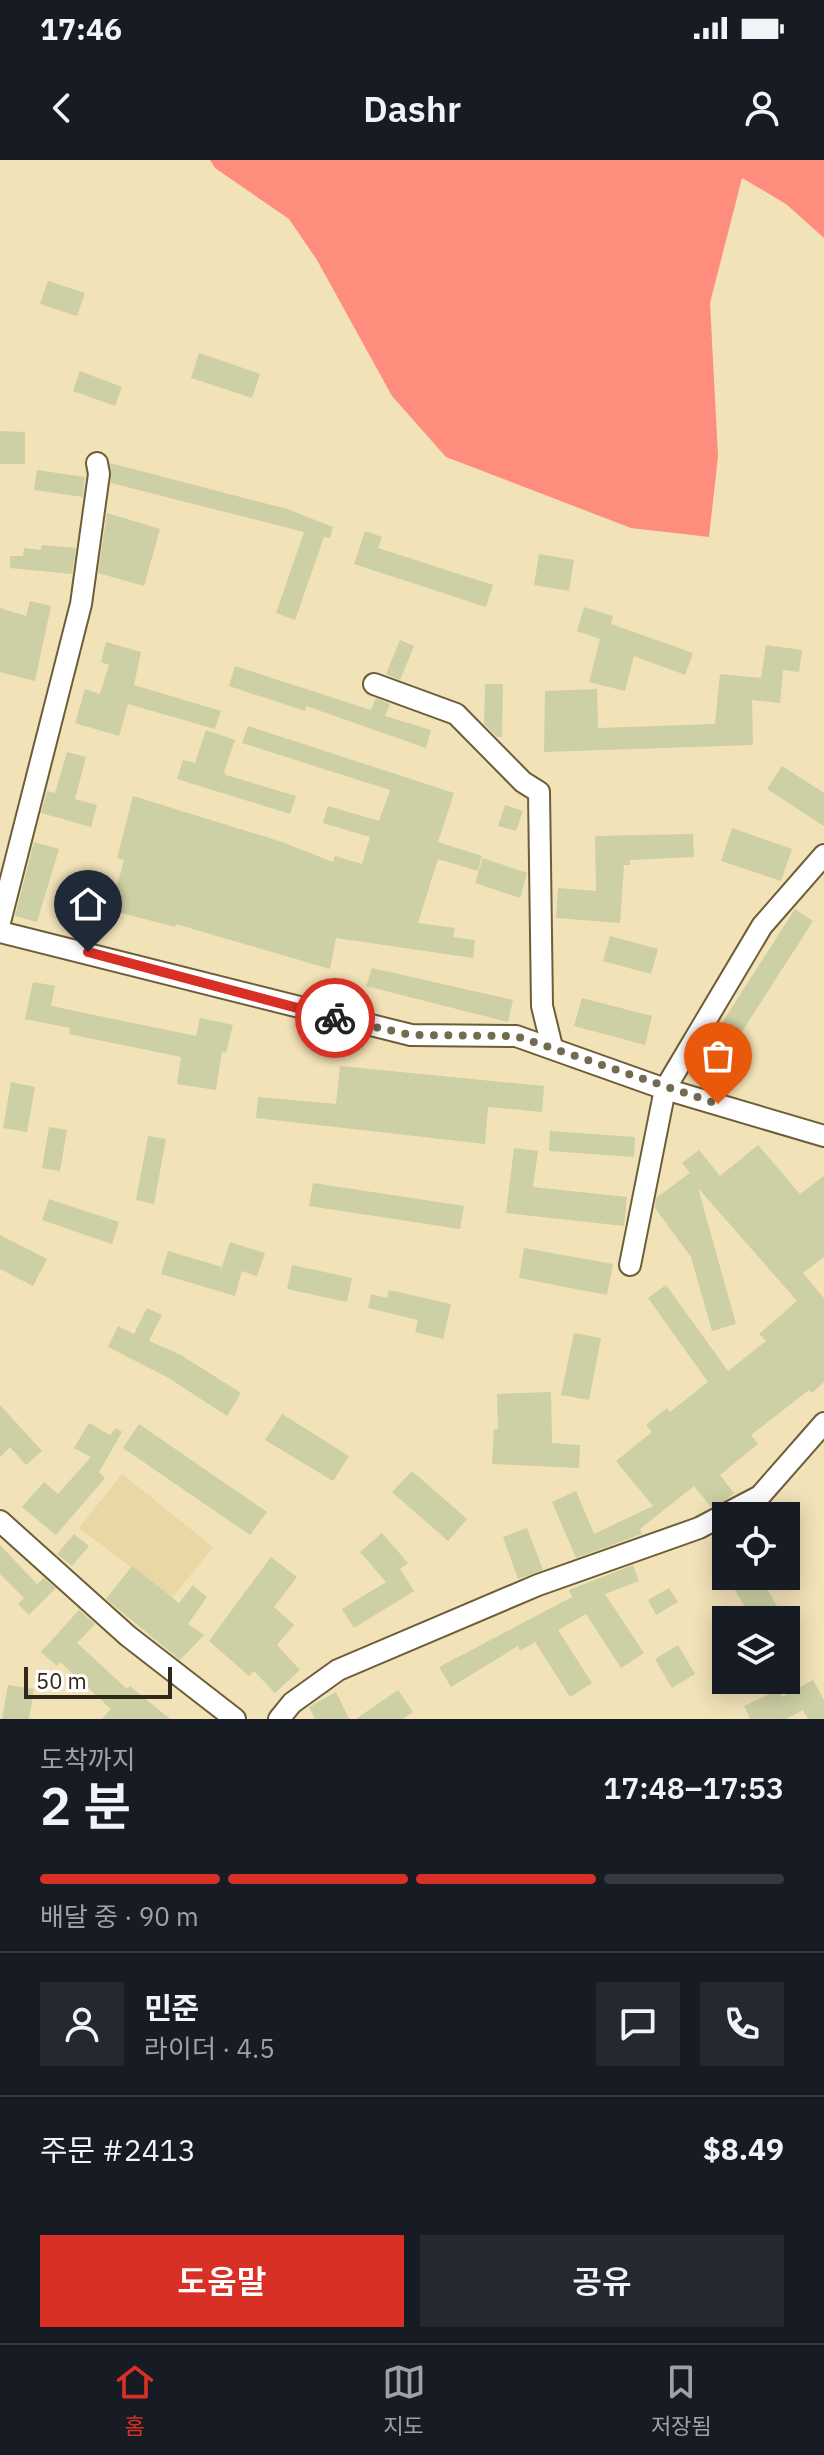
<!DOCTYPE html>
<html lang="ko">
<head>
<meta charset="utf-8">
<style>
	:root { --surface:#171b24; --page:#242831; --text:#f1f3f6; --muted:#9ea1a6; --line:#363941; --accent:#d93025 }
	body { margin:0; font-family:"IBM Plex Sans","Noto Sans KR",sans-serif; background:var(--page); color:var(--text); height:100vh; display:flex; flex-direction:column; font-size:30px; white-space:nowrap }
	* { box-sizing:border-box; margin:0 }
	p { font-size:26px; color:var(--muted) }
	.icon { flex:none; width:44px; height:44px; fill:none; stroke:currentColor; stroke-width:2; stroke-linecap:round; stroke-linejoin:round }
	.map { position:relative; height:1559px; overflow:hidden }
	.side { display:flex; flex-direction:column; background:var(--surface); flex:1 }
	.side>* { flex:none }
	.buttons { position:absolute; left:712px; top:1342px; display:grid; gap:16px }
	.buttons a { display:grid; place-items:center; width:88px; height:88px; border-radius:0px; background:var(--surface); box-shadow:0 4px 20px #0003; font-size:40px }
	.scale { position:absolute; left:24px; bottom:20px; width:148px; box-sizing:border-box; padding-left:8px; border:4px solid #2f2919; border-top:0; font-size:22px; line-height:28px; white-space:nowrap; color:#2f2919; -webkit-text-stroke:6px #fff; paint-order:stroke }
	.pin { position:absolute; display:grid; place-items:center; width:68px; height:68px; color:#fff; margin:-82px -34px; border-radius:50% 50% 50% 0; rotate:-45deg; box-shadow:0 0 8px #0007 }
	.pin .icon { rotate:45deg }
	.courier { position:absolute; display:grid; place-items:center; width:80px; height:80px; margin:-40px; border:6px solid #d93025; border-radius:50%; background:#fff; color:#222; box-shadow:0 2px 10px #0007 }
	.head em { font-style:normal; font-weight:600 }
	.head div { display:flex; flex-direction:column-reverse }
	.head { display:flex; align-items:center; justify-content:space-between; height:136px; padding:0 40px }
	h1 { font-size:52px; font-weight:600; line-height:60px }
	.bar { display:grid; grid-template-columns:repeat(4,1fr); gap:12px 8px; align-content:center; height:96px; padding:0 40px }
	.bar i { height:10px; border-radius:6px; background:var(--line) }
	.bar .active { background:var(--accent) }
	.bar p { grid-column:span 4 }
	.line { display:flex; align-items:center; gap:20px; padding:0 40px; border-top:2px solid var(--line) }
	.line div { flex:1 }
	.round { display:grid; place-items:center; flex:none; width:84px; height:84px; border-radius:0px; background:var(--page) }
	.primary-button { display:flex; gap:16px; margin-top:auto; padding:16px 40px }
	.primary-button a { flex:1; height:92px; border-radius:0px; background:var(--accent); color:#fff; font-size:32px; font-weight:600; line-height:92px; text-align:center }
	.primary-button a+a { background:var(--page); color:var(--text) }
	.status { display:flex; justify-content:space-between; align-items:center; height:56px; padding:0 40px; background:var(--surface); direction:ltr }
	.status svg { height:22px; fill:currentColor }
	header { display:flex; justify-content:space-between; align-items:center; height:104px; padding:0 40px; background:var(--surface); font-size:36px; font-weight:600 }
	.tabs { display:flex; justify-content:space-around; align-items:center; height:112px; border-top:2px solid var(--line); background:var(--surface); font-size:22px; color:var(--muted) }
	.tabs a { display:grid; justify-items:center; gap:4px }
	.tabs .active { color:var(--accent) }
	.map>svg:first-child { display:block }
	.built { fill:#ead7a6 }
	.forest { fill:#fe8d7d }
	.building { fill:#cdcfa4 }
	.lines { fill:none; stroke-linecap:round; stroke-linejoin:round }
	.minor-casing { stroke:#6d5e38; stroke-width:24 }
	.minor { stroke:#fff; stroke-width:20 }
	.done { stroke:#736a51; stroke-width:8; stroke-dasharray:0 14.4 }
	.route { stroke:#d93025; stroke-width:10 }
</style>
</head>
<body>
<div class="status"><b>17:46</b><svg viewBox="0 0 49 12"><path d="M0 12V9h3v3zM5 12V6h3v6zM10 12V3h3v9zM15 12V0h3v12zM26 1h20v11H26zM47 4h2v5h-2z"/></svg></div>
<header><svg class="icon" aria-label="back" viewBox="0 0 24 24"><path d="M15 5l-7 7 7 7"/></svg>Dashr<svg class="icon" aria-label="person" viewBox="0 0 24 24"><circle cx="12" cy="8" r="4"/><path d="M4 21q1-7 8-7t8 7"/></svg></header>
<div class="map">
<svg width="824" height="1559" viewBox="0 0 824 1559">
	<rect width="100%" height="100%" fill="#f2e2b8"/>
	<polygon class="built" points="122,1314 213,1387 172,1438 79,1368"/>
	<polygon class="forest" points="210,0 824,0 824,78 786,44 742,18 710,143 718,296 709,377 631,368 446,297 392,236 317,100 289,59 215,8"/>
	<g class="building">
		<polygon points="48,121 85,133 77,156 40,144"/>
		<polygon points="199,193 260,214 252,238 191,218"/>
		<polygon points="80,211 122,227 115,246 73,231"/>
		<polygon points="0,271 25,272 25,304 0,304"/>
		<polygon points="110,303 287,349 333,367 330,378 324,377 295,460 276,453 304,372 111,323"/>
		<polygon points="37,310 85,317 83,337 34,330"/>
		<polygon points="107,353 160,369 144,426 98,413"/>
		<polygon points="365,371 382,377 378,388 493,425 486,447 354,404"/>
		<polygon points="42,385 76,388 72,414 10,408 10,396 23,396 24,388 41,390"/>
		<polygon points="539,394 574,400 569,431 534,425"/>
		<polygon points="30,441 51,446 35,521 0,512 0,448 26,456"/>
		<polygon points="584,447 613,456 611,464 693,493 685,515 634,496 625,531 589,522 600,479 577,471"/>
		<polygon points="400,480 414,486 400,520 386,514"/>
		<polygon points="106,482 141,492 134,525 221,551 215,569 128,544 119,576 75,563 85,529 100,534 109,505 101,502"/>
		<polygon points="766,485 802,490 799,512 783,510 780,543 752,540 753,585 544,592 545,531 597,529 598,568 715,564 720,514 761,518"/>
		<polygon points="235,506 371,550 376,538 390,544 385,556 431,570 426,588 306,546 305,551 229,526"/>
		<polygon points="485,524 503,524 502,577 497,577 484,564"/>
		<polygon points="248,566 454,633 438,682 482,696 478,711 438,699 418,763 455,768 453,777 475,780 473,798 336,778 330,809 176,764 175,767 110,750 124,700 117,698 133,636 282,682 333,702 335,696 362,704 370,677 323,663 328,646 379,661 390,630 242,583"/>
		<polygon points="206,570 235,580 224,612 226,615 296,636 290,654 177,619 183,600 195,603"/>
		<polygon points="67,592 86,597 75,639 97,645 91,667 41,653 47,631 55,633"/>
		<polygon points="782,606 824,633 824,666 767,629"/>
		<polygon points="505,645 523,651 516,671 498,666"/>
		<polygon points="732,668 792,689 781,721 721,701"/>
		<polygon points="693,674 694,697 630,700 630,705 624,705 620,763 556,758 558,728 596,731 595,676"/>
		<polygon points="34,682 59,689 37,762 15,756"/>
		<polygon points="483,698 527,713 520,738 475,723"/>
		<polygon points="795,749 813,761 720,906 702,894"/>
		<polygon points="610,776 658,789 651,814 603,801"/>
		<polygon points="372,808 513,840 508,862 366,826"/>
		<polygon points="33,822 55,826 51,846 196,876 200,858 233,865 226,893 222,892 216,930 177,924 181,897 69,874 70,868 25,859"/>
		<polygon points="582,838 652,856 645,885 574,866"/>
		<polygon points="340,906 544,926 542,952 488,947 485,984 256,958 258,937 336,944"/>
		<polygon points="11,922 35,927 27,972 3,968"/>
		<polygon points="49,967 67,970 60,1011 42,1008"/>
		<polygon points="550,971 635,977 634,997 549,991"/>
		<polygon points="148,976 166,979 154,1044 136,1040"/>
		<polygon points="758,985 800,1034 824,1016 824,1097 803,1113 824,1138 824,1222 812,1233 809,1230 751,1275 758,1284 720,1315 734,1333 725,1340 711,1347 694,1326 640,1369 642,1374 576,1398 552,1342 576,1331 594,1374 653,1346 616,1301 652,1272 646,1265 667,1248 670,1252 708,1222 648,1138 666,1125 728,1211 766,1181 759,1174 797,1141 698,1028 736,1164 712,1171 691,1097 655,1048 656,1038 690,1013 682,1003 699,990 720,1016"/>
		<polygon points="514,988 538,991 533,1027 627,1037 624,1066 506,1053"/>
		<polygon points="313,1023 464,1046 460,1069 309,1046"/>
		<polygon points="49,1039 119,1062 112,1084 42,1060"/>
		<polygon points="0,1075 47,1099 33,1126 0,1109"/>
		<polygon points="230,1082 265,1093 257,1116 242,1111 235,1136 161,1114 168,1091 222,1107"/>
		<polygon points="524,1088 613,1104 607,1135 519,1118"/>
		<polygon points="292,1105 352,1118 347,1142 287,1129"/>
		<polygon points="389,1130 451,1144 443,1179 415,1172 418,1160 368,1148 371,1134 387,1138"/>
		<polygon points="147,1148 162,1155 149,1181 181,1195 241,1233 227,1256 167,1217 108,1187 118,1166 134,1174"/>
		<polygon points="574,1173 601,1178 589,1240 561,1235"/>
		<polygon points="551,1232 552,1283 580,1285 579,1308 492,1304 494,1269 498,1269 497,1234"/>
		<polygon points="0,1245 42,1291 26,1305 10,1287 0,1297"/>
		<polygon points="282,1254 349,1296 333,1321 265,1280"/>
		<polygon points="89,1263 110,1275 116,1268 122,1272 99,1312 105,1318 56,1375 22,1347 44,1322 58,1334 91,1297 74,1288"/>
		<polygon points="139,1264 267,1352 250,1375 123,1288"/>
		<polygon points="412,1311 467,1359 448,1381 392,1332"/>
		<polygon points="527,1368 543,1410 518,1419 503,1377"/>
		<polygon points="382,1373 408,1403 400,1409 414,1431 354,1468 342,1449 386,1422 360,1392"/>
		<polygon points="74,1374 89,1386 72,1406 57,1394"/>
		<polygon points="0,1385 37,1424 44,1418 56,1428 29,1455 18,1444 24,1438 0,1414"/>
		<polygon points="271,1397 297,1417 274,1447 294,1465 277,1485 300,1510 275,1533 254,1511 249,1516 209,1481"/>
		<polygon points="633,1405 639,1421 605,1434 644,1493 621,1508 586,1454 558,1470 592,1523 570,1537 535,1482 520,1491 518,1486 451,1527 439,1507 572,1437 569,1430"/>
		<polygon points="132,1406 179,1443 193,1425 207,1437 188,1464 204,1475 180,1500 106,1439"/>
		<polygon points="727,1416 745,1416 751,1430 764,1423 785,1460 752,1460"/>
		<polygon points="669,1428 678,1442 656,1455 648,1440"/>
		<polygon points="79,1450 95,1464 77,1483 127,1529 130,1526 170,1559 102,1559 111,1549 60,1502 57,1506 41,1492"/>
		<polygon points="678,1485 695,1514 672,1528 655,1499"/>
		<polygon points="813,1520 824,1540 824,1559 808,1559 803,1550 786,1559 750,1559 744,1546 778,1530 782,1537"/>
		<polygon points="8,1525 34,1529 29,1559 2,1559"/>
		<polygon points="398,1530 413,1552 403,1559 356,1559"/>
		<polygon points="336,1532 349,1559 315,1559 309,1547"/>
	</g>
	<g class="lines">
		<defs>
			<g id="minor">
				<polyline points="374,524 456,554 523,622 539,632 542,846 552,887"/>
				<polyline points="0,762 81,444 99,314 97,303"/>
				<polyline points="0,772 411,875 516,876 665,929 824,976"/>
				<polyline points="630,1105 665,929 762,766 824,695"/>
				<polyline points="0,1361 128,1476 235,1559"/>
				<polyline points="279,1559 292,1543 338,1510 538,1425 699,1368 760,1336 824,1263"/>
			</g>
		</defs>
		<use href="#minor" class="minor-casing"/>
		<use href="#minor" class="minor"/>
	</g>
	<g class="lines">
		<polyline class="done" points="335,858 411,875 516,876 718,944"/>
		<polyline class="route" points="88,792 335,858"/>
	</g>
</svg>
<div class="buttons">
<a><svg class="icon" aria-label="locate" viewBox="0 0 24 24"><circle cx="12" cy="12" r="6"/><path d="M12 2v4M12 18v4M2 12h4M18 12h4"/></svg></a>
<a><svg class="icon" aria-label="layers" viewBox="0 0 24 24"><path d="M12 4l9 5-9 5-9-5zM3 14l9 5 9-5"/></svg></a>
</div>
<div class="scale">50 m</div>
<div class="pin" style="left:718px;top:944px;background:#ea580c"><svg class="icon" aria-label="bag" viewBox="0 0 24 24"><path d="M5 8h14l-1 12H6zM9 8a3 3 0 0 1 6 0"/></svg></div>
<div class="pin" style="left:88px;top:792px;background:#1f2937"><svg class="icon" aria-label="home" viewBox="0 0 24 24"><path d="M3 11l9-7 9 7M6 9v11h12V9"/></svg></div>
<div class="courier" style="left:335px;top:858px"><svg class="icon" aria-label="bike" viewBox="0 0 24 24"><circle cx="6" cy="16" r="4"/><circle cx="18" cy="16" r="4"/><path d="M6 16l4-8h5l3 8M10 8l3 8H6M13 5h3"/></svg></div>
</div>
<section class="side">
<div class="head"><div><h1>2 분</h1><p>도착까지</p></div><em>17:48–17:53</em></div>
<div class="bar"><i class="active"></i><i class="active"></i><i class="active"></i><i></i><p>배달 중 · 90 m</p></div>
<div class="line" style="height:144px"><a class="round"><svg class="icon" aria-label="person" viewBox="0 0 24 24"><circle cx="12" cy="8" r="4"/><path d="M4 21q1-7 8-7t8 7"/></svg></a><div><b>민준</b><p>라이더 · 4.5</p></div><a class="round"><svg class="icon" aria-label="chat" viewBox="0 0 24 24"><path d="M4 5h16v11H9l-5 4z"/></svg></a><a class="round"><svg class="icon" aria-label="phone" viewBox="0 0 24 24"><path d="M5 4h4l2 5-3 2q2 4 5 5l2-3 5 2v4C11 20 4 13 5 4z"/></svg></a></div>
<div class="line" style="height:104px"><div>주문 #2413</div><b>$8.49</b></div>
<div class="primary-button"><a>도움말</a><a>공유</a></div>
</section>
<nav class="tabs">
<a class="active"><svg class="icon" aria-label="home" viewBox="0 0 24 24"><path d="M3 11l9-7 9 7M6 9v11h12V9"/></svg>홈</a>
<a><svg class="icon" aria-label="map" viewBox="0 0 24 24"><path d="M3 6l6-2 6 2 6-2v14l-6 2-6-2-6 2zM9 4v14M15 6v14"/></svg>지도</a>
<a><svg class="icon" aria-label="saved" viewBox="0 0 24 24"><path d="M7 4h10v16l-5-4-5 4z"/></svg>저장됨</a>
</nav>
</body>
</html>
